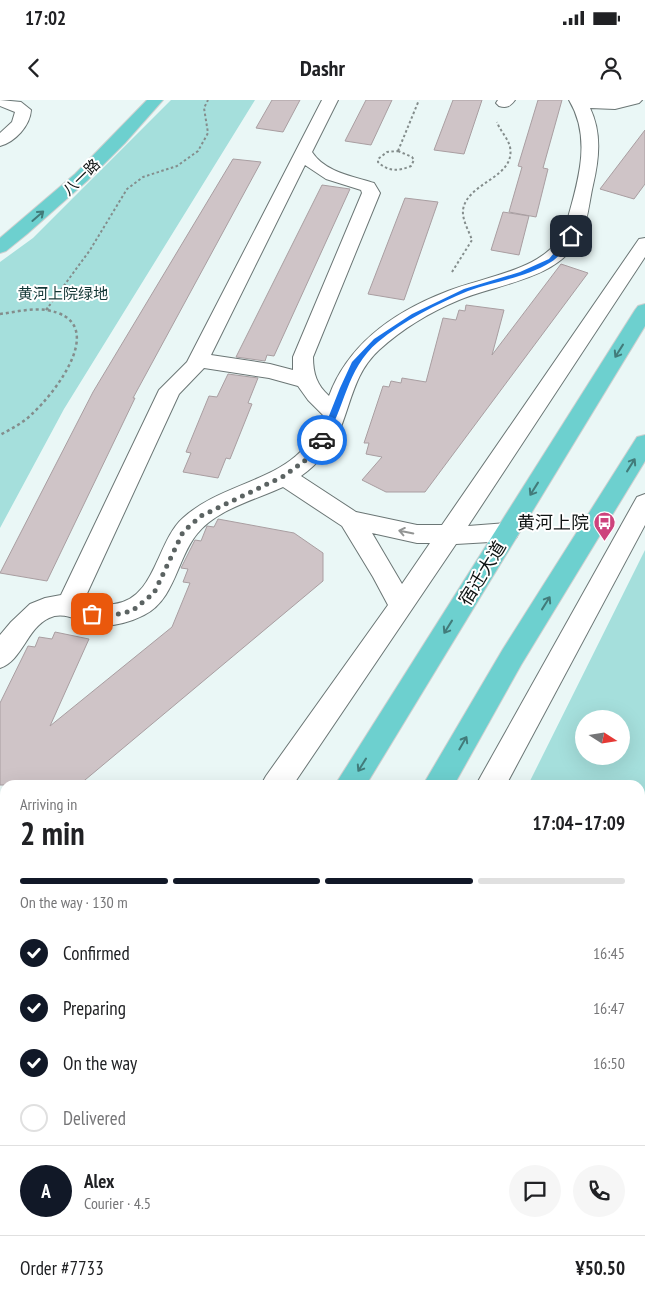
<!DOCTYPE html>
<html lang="en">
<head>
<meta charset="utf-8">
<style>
	:root { --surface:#fff; --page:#f6f6f6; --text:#202124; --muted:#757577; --line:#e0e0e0; --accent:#111827 }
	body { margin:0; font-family:"PT Sans Narrow","Noto Sans SC",sans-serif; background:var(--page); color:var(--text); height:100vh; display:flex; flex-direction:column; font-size:19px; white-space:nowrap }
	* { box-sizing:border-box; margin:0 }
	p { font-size:16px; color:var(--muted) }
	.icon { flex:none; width:28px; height:28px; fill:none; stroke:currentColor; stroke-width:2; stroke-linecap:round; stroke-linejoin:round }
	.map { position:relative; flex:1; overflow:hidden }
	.side { position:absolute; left:0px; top:680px; width:645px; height:531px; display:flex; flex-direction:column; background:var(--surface); border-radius:15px 15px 0 0; box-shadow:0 5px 20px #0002 }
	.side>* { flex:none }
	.needle { width:32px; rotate:102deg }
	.buttons { position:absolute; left:575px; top:610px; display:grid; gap:10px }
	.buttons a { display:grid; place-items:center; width:55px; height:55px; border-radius:50%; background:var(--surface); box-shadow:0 5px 20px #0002; font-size:25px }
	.pin { position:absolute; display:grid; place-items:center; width:42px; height:42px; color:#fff; margin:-21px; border-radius:10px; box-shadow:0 2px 8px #0006 }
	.courier { position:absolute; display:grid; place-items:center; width:50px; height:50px; margin:-25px; border:4px solid #1a73e8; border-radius:50%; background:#fff; color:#222; box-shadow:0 1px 6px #0007 }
	.overview em { font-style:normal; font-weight:600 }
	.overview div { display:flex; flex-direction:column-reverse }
	.overview { display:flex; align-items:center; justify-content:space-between; height:85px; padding:0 20px }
	h1 { font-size:32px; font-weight:600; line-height:38px }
	.bar { display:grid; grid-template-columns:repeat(4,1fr); gap:8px 5px; align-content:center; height:60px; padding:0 20px }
	.bar i { height:6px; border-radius:4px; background:var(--line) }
	.bar .on { background:var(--accent) }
	.bar p { grid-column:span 4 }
	.line { display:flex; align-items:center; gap:12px; padding:0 20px; border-top:1px solid var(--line) }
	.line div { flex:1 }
	.round { display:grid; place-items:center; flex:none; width:52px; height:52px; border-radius:26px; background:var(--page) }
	ol { padding:0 20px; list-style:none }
	li { display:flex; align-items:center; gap:15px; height:55px }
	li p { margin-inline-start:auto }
	li .icon { padding:5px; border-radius:50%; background:var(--accent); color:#fff; stroke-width:4 }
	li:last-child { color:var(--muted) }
	li i { width:28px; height:28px; border:2px solid var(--line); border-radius:50% }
	.status { display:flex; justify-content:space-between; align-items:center; height:35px; padding:0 25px; background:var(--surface); direction:ltr }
	.status svg { height:14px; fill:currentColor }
	header { display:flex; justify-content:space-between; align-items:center; height:65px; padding:0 20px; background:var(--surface); font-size:22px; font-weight:600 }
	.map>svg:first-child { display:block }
	.green { fill:#a5dfdc; fill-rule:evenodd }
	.building { fill:#cfc4c7; stroke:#a99ea1 }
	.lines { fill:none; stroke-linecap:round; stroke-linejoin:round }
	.minor-casing { stroke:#6b7675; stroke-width:2 }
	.major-casing { stroke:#cfd0d0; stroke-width:2 }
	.path-far1 { stroke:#848d8c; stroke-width:2; stroke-dasharray:2.5 2.5; stroke-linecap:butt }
	.path { stroke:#848d8c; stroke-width:2.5; stroke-dasharray:3 3; stroke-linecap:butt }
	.minor { fill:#fff; fill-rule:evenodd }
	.major { fill:#6dd0cf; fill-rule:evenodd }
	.oneway { stroke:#427b7a }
	.oneway2 { stroke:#939594 }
	.route { fill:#1a73e8 }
	.done { stroke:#5b6362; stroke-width:5; stroke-dasharray:0 9 }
	.labels { text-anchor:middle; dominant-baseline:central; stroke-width:4; stroke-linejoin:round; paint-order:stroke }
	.far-street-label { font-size:15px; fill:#0e1312; stroke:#fff }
	.far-park-label { font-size:15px; fill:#133635; stroke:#fff }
	.poi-label { font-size:18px; fill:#0e1312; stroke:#fff; text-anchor:end }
	.street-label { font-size:18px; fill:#0e1312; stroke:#fff }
</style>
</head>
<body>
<div class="status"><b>17:02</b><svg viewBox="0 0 49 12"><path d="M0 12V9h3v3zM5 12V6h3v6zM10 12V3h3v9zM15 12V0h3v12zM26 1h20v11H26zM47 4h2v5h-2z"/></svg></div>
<header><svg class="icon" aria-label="back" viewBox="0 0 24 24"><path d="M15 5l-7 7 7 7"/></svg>Dashr<svg class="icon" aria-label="person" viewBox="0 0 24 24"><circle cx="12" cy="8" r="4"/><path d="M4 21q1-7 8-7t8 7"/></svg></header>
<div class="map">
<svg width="645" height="1211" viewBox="0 0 645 1211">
	<rect width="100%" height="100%" fill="#eaf7f6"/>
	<g class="green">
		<polygon points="171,0 255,0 64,309 0,428 0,162 33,138"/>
		<path d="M645,450v761h-380l2,-5h373v-521h-112zM584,619h37v37h-37z"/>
	</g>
	<g class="building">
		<polygon points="272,0 300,0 283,32 256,28"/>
		<polygon points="366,0 392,0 371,45 345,41"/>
		<polygon points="453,0 482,0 464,54 434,50"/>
		<polygon points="538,0 562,0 543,68 548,69 536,117 509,112 522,67 518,66"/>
		<polygon points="645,30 645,84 634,99 600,89"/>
		<polygon points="233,59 261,62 133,298 135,298 47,481 0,473 93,292"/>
		<polygon points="322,85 350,89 274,256 267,255 265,261 236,257"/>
		<polygon points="405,98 438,102 404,200 368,194"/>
		<polygon points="503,112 529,116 519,155 491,150"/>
		<polygon points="561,164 588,173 425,392 386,392 362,380 382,357 366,354 369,343 364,343 383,286 389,287 391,281 401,283 402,278 426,282 443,218 456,220 459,210 465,211 466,205 504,210 492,255"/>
		<polygon points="228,274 258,278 248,303 252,304 230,359 226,358 218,378 183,372 191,353 186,352 209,296 217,297"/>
		<polygon points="218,419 294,433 323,453 323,481 79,685 0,685 0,603 28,546 35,547 39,537 52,539 55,532 89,539 50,626 172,527 190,483 183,482 188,469 181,468 195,440 201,441 207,426 214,427"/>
	</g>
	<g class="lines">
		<defs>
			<g id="minor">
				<path d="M0,0l21,2 10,8c-1,16 -16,32 -31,36v-13l12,-11 3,-10 -15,-6z"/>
				<path d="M322,0h16l-26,52c13,20 40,24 62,31l6,10 -67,164c0,17 4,28 16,39 20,-54 67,-85 119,-105 37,-15 104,-21 118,-66 11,-41 27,-85 3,-125h73l-3,3 -24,6 -25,-1c12,25 9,51 3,77 -4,17 -5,37 -13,52 -22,43 -81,46 -121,63 -29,12 -57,29 -80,50 -23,21 -27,48 -38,77 -8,19 -23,37 -40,49l55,36 61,13h25l197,-286 6,-1v19l-177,269 39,-3 9,3 3,6 -3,6 -9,3 -51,3 -163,241h-32l5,-9 122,-171 -15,-28 -31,-51 -59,-39c-28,13 -66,22 -86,47 -20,24 -22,66 -53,81 -14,7 -31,12 -48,10 -16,-2 -31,-15 -47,-7 -22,10 -27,43 -49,50v-33l11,-13 19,-18 15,-6 16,-3 98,-205 28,-28zM305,65l21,14 35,11 1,3 -69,164v13l-23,-6 -59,-9zM204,268l65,10 29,8 10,14 15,15c-22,68 -95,62 -140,103 -27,24 -27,81 -69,86 -11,2 -21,1 -30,-4l95,-206zM372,433l45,10h13l-28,41z"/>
				<path d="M498,0h17c-5,7 -9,8 -16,6l-3,-3z"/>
				<polygon points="645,394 645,425 506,685 476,685 637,397"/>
				<polygon points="0,1016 5,1018 5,1097 0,1099 0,1058 4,1056 0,1054"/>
				<polygon points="189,1206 230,1206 228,1211 187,1211"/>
			</g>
			<g id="major">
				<polygon points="147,0 163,0 125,43 87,81 27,134 6,151 0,153 0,138 75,74"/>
				<polygon points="645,204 645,226 366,685 335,685 635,210 638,206"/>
				<polygon points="645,335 645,361 521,565 454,685 423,685 503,549 637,337"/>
				<polygon points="5,1206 46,1206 44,1211 3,1211"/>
				<polygon points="119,1206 159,1206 157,1211 117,1211"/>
			</g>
		</defs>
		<use href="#minor" class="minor-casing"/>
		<use href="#major" class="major-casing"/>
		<g class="path-far1">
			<path d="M398,51l14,6 2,3 -3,6c-12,5 -23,6 -33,-4v-3l9,-7z"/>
			<polyline points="398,51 419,0"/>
			<path d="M452,172l20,-32c-3,-9 -10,-20 -9,-30 4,-28 53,-32 47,-63 -2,-9 -10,-16 -13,-25"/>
			<polyline points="49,206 90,150 127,89 143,77 177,66 198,51 208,33 204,8 208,0"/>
		</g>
		<g class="path">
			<polyline points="46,210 50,205"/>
			<path d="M0,214c15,-2 31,-6 46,-4 65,10 11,81 -14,104 -9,9 -21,15 -32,21"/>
		</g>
		<use href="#minor" class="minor"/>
		<use href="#major" class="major"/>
	</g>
	<defs><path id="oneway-shaft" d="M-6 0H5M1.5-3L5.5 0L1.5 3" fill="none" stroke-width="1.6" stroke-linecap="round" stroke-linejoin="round" transform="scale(1.25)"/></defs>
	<g class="oneway">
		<use href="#oneway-shaft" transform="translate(38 116) rotate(-41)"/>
		<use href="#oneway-shaft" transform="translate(619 251) rotate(122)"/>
		<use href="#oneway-shaft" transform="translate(631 365) rotate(-58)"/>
		<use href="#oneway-shaft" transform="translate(534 389) rotate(122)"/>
		<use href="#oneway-shaft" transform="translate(546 503) rotate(-58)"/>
		<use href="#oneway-shaft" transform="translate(448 527) rotate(122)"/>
		<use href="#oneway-shaft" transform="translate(463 643) rotate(-60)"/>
		<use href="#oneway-shaft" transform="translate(362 665) rotate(122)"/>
	</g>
	<use class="oneway2" href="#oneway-shaft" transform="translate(406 432) rotate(-169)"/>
	<path class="route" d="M569,135l5,1c-7,8 -14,21 -23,26 -26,16 -56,19 -83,29 -31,13 -65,30 -90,51 -33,28 -32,66 -54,99h-5l21,-53 12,-26 22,-23 38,-25 52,-25 56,-17 29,-13z"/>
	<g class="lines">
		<polyline class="done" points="92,514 105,517 132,511 154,493 183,432 201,416 284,376 311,356 322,340"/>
	</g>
	<defs>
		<symbol id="bus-pin" viewBox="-11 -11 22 30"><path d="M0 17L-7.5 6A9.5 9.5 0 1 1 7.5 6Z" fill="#cd437c" stroke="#fff"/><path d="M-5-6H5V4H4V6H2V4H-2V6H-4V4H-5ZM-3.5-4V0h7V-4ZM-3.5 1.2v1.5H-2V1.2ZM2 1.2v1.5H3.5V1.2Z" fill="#fff"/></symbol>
	</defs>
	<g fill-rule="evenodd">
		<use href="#bus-pin" x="592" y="410" width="25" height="34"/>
	</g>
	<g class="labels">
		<g class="far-street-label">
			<text transform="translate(81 77) rotate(-44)">八一路</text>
		</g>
		<g class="far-park-label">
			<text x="63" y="193">黄河上院绿地</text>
		</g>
		<g class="poi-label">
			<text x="589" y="422">黄河上院</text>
		</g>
		<g class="street-label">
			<text transform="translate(482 473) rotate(-58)">宿迁大道</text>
		</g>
	</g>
</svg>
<div class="buttons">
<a><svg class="needle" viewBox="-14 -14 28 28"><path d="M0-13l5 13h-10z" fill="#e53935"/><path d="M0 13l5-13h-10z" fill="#757577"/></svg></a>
</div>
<div class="pin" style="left:92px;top:514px;background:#ea580c"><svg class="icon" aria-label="bag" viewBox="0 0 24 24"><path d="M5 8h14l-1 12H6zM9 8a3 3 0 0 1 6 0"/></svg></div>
<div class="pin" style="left:571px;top:136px;background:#1f2937"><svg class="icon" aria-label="home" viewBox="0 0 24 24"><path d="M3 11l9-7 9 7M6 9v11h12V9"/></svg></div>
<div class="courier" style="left:322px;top:340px"><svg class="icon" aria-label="car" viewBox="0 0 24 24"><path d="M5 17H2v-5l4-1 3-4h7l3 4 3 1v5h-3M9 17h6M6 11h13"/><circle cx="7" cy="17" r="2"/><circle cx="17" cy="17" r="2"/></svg></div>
<section class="side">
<div class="overview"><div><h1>2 min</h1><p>Arriving in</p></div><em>17:04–17:09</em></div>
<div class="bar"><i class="on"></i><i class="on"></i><i class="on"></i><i></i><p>On the way · 130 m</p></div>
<ol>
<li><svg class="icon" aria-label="check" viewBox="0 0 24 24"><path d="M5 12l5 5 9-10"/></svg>Confirmed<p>16:45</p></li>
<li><svg class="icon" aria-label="check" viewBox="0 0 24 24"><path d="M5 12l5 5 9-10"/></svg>Preparing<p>16:47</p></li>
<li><svg class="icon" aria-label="check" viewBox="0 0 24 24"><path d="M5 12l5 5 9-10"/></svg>On the way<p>16:50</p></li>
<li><i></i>Delivered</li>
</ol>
<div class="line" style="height:90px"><b class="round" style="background:var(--accent);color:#fff">A</b><div><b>Alex</b><p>Courier · 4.5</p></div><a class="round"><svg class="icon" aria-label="chat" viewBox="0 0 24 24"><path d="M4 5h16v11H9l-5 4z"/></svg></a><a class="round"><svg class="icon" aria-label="phone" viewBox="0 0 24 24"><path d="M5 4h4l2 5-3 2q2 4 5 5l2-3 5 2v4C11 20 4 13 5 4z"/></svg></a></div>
<div class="line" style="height:65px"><div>Order #7733</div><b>¥50.50</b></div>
</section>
</div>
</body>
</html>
